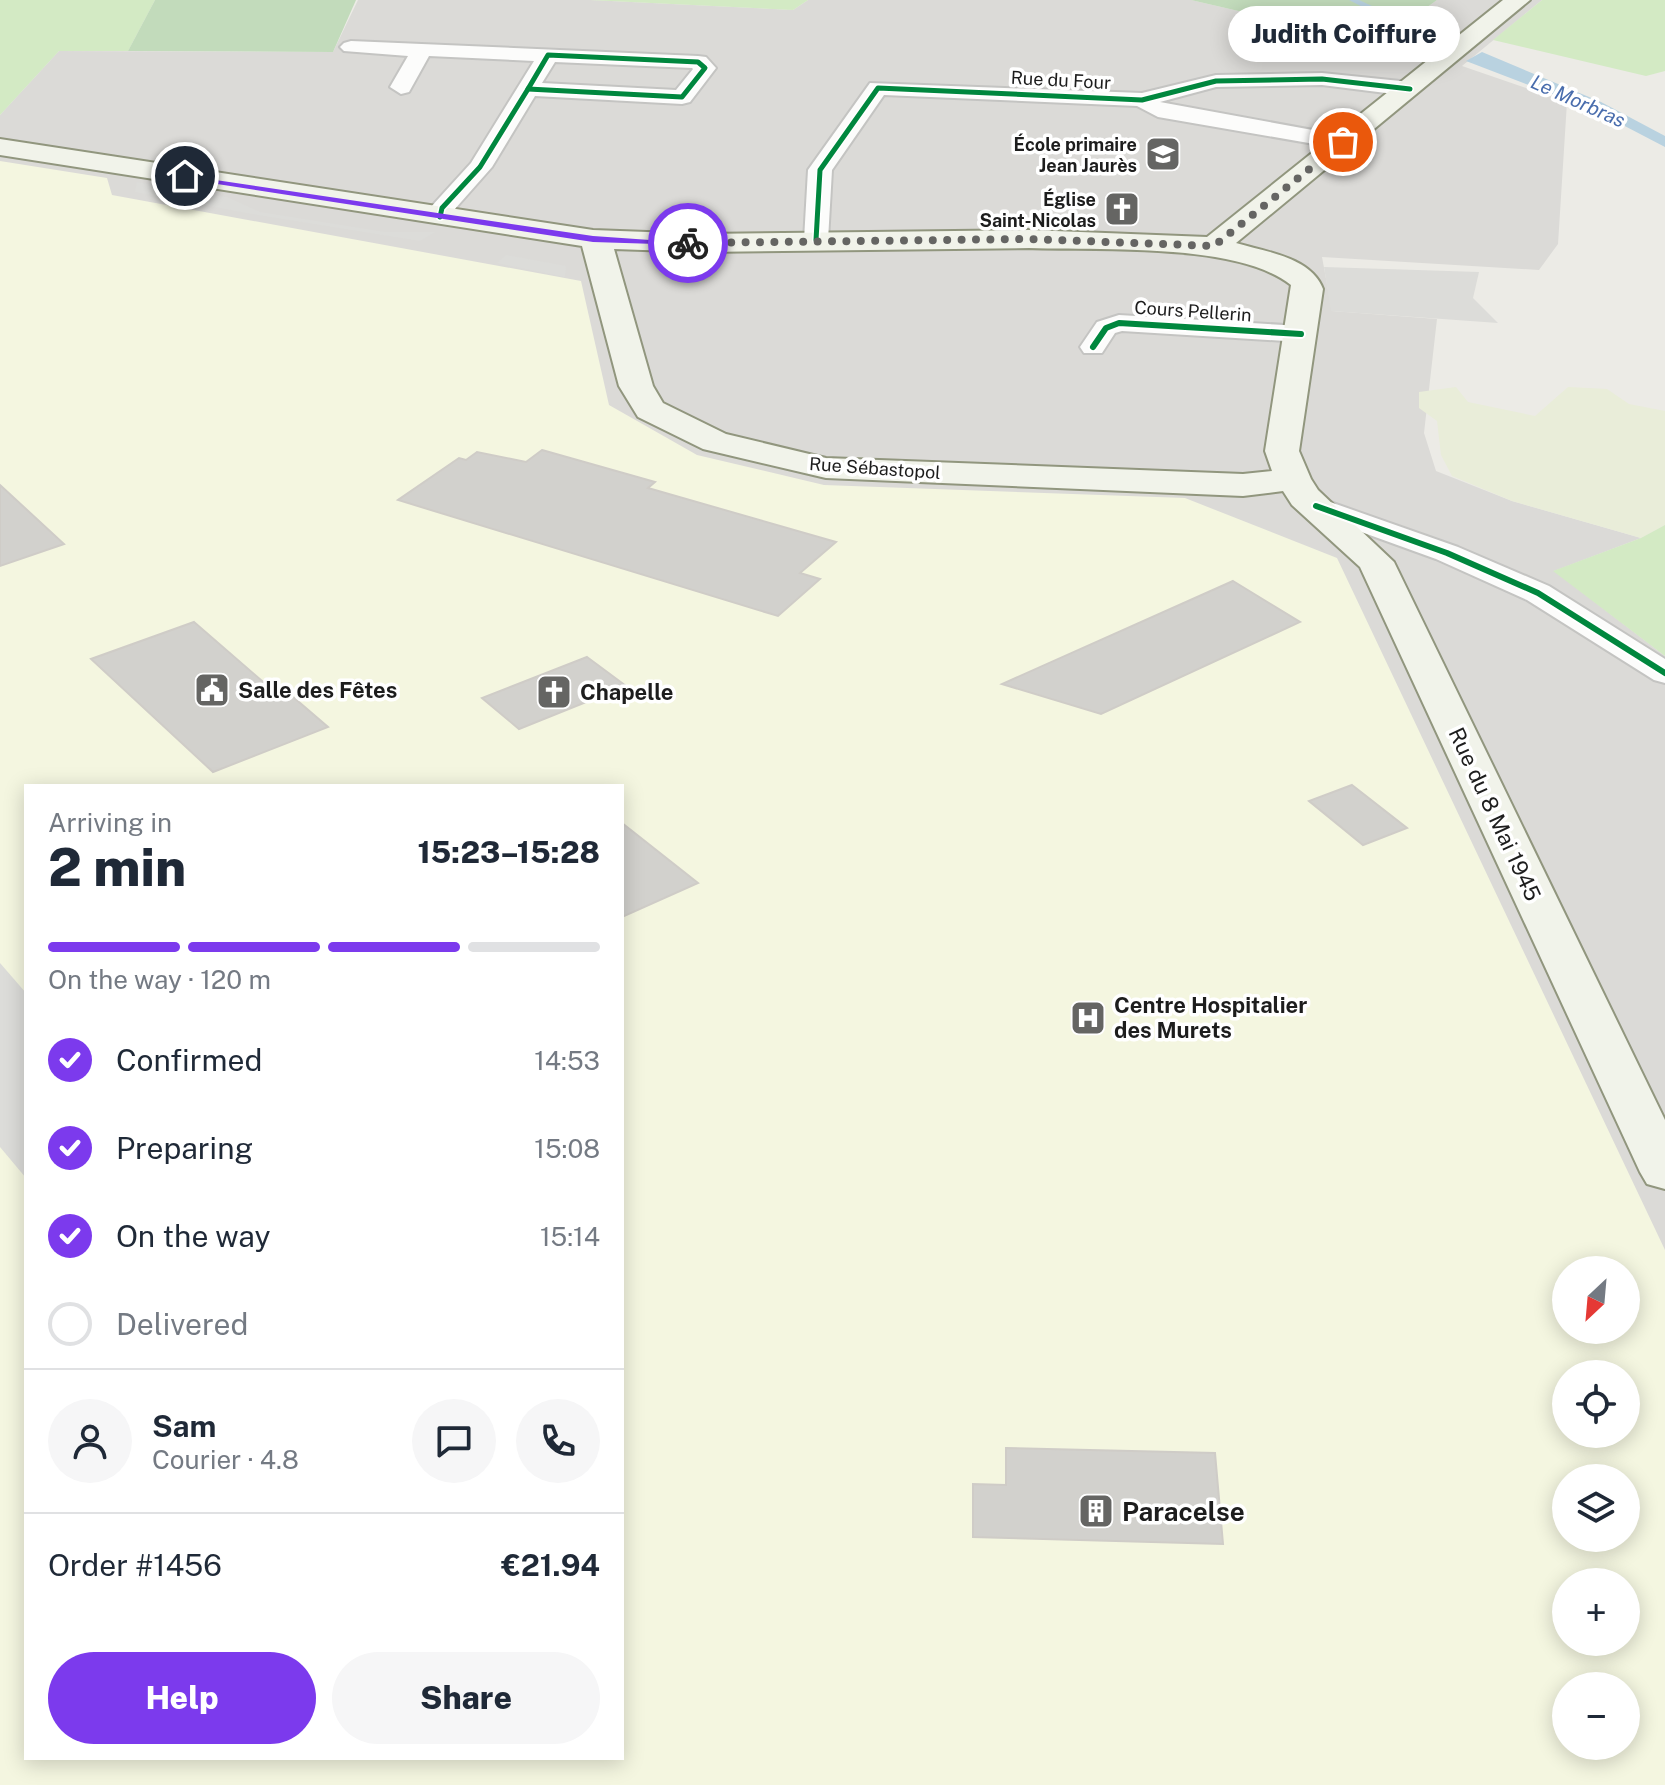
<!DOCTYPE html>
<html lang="en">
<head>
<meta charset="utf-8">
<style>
	:root { --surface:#fff; --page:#f6f6f7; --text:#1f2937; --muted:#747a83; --line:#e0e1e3; --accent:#7c3aed }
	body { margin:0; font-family:"Public Sans",sans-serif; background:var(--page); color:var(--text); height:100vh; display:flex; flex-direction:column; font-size:30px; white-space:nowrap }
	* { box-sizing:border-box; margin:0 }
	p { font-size:26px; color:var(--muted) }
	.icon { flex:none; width:44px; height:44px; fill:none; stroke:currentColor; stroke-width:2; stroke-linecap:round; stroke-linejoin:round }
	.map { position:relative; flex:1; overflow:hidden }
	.details { position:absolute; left:24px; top:784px; width:600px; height:976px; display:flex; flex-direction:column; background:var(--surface); border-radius:0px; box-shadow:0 4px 20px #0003 }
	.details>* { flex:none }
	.needle { width:52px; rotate:206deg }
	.controls { position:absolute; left:1552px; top:1256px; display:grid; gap:16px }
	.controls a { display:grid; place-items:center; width:88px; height:88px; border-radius:50%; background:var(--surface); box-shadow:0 4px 20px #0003; font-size:40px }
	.pin { position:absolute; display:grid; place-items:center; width:68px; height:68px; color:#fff; margin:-34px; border:4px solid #fff; border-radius:50%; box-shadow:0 2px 8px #0007 }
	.courier { position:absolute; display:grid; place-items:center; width:80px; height:80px; margin:-40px; border:6px solid #7c3aed; border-radius:50%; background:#fff; color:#222; box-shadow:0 2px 10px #0007 }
	.bubble { position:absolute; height:56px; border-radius:28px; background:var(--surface); box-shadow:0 4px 20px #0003; font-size:26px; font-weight:800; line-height:56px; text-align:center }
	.head em { font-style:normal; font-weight:800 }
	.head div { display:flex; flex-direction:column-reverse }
	.head { display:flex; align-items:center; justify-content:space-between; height:136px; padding:0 24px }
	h1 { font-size:52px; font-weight:800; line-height:60px }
	.bar { display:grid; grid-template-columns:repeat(4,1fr); gap:12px 8px; align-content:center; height:96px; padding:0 24px }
	.bar i { height:10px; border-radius:6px; background:var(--line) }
	.bar .current { background:var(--accent) }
	.bar p { grid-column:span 4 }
	.line { display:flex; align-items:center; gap:20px; padding:0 24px; border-top:2px solid var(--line) }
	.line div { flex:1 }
	.round { display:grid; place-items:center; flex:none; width:84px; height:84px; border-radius:42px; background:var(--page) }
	ol { padding:0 24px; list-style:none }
	li { display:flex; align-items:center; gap:24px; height:88px }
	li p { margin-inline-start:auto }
	li .icon { padding:8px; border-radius:50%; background:var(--accent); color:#fff; stroke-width:4 }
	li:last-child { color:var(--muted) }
	li i { width:44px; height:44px; border:4px solid var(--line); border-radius:50% }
	.action { display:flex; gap:16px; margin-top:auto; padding:16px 24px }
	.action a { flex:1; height:92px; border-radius:48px; background:var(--accent); color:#fff; font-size:32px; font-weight:800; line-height:92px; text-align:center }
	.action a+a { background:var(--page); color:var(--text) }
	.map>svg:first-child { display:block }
	.residential { fill:#dbdad7; fill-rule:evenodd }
	.education { fill:#f4f6e0; fill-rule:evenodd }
	.farmland { fill:#e9edd9 }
	.grass { fill:#d3eac4 }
	.forest { fill:#c2dbbb }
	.parking { fill:#dcdcd9 }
	.water { fill:#b9d2e0 }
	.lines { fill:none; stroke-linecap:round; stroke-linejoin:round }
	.stream { fill:#b9d2e0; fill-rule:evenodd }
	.building { fill:#d2d1cd; stroke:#cfccc7; stroke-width:2 }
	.minor-casing { stroke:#c4c4c2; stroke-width:4 }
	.secondary-casing { stroke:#91967e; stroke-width:4 }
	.minor { fill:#fcfcfb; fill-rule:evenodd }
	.secondary { fill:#f1f3ea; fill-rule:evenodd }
	.cycleway-far1-casing { stroke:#fff; stroke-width:8 }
	.cycleway-casing { stroke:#fff; stroke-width:10 }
	.cycleway-far1 { stroke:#00873e; stroke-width:5 }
	.cycleway { stroke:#00873e; stroke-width:6 }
	.route { fill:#7c3aed }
	.done { stroke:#656563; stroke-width:8; stroke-dasharray:0 14.4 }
	.labels { text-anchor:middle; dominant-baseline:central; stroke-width:7; stroke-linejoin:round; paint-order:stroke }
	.far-street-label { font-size:18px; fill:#1d1d1d; stroke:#fff }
	.far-poi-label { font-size:18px; font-weight:bold; fill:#1d1d1d; stroke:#fff; text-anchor:end }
	.far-water-label { font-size:20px; font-style:italic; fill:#496dad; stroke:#fff }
	.poi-label { font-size:22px; font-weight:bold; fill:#1d1d1d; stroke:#fff; text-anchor:start }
	.street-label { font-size:22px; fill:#1d1d1d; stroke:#fff }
	.near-poi-label { font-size:26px; font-weight:bold; fill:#1d1d1d; stroke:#fff; text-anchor:start }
</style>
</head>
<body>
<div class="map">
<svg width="1665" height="1785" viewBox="0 0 1665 1785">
	<rect width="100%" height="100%" fill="#ecebe6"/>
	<path class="residential" d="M358,0h232l203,10 15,-10h383l187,43 59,-43h105l-80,66 105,36 -9,142 -19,26 -217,-13 10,54 105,8 -13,114 12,38 76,30 129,37 -87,33 111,85v1129h-1665v-1670l59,-64 274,1zM26,786h596v972h-596zM1566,1270h60v60h-60zM1566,1374h60v60h-60zM1566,1478h60v60h-60zM1566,1582h60v60h-60zM1566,1686h60v60h-60z"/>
	<path class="education" d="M0,161l107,17 5,17 469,86 28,124 88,50 127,30 361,13 152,60 328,692v535h-1665zM26,786h596v972h-596zM1566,1270h60v60h-60zM1566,1374h60v60h-60zM1566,1478h60v60h-60zM1566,1582h60v60h-60zM1566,1686h60v60h-60z"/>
	<polygon class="farmland" points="1456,387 1468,402 1535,416 1568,387 1607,389 1629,404 1665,411 1665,525 1641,538 1512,501 1452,476 1441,455 1437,421 1419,408 1419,392"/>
	<g class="grass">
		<polygon points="0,0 155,0 128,51 59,51 0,115"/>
		<polygon points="590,0 808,0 793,10"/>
		<polygon points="1542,0 1665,0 1665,71 1646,76 1493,40"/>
		<polygon points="1665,525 1665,656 1553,571 1641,538"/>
	</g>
	<g class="forest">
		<polygon points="155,0 356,0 333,52 128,51"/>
		<polygon points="1191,0 1437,0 1378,43"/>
	</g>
	<g class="parking">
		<polygon points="137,182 227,197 260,212 385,232 435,232 420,241 258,215 135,192"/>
		<polygon points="506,255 566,266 565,277 497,263"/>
		<polygon points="1324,267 1479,272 1473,298 1498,323 1331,311"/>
		<polygon points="0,963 26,993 26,1178 0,1147"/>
	</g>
	<polygon class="water" points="1482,52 1601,102 1665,136 1665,147 1594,110 1466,61"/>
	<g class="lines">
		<polygon class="stream" points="1349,0 1359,0 1396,17 1413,43 1434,53 1430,55 1407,47 1390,21"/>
	</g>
	<g class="building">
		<polygon points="542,450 655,482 648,488 836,542 800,573 820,579 778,616 398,500 459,458 466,460 477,452 526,462"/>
		<polygon points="0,485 64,544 0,566"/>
		<polygon points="1233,581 1300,622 1101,714 1002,684"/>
		<polygon points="194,622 284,700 293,697 328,727 213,772 91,659"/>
		<polygon points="587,657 626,686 519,729 482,698"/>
		<polygon points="1352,785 1407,828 1363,845 1309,801"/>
		<polygon points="622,823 698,883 622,917"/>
		<polygon points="1006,1448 1215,1453 1223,1544 973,1537 973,1484 1006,1485"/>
	</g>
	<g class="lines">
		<defs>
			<g id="minor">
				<path d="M351,41l347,15 8,1 10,11 -26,34 -8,2 -147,-8 -43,71 -38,43 -5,12h-18l-3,-5 2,-9 41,-45 63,-102 -105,-5 -20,36 -8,2 -11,-7 18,-31 -64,-5 -4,-4 4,-4zM555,62l137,6 1,1 -17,21 -134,-7z"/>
				<polygon points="1322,73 1410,82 1421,89 1410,96 1322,85 1216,87 1160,102 1351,137 1354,142 1351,147 1343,149 1158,117 1137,106 884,95 832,170 828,240 825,245 807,245 804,240 808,170 870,83 1142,93 1216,75"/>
				<polygon points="1119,315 1301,326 1310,328 1314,334 1310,340 1301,342 1122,331 1115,333 1102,353 1084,353 1080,347 1097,322"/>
				<polygon points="1316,497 1458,547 1549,586 1665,659 1665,683 1654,680 1527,600 1436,559 1306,512 1301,506 1306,500"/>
			</g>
			<path id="secondary" d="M1503,0h27l-294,243c30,9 75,14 87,46l-24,162 12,28 7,11 76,72 271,558v69l-18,-5 -7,-12 -280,-605 -68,-62 -9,-14 -40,5 -417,-18 -123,-29 -65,-32 -19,-31 -37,-140 -582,-91v-16l593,91 108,4 328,-4 178,7zM1029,248c70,3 208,-6 262,37l-26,166 7,20 -29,3 -417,-16 -100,-24 -63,-31 -10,-17 -39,-137 87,3z"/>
		</defs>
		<use href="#minor" class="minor-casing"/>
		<use href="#secondary" class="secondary-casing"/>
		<use href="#minor" class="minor"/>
		<use href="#secondary" class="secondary"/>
		<defs>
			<g id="cycleway-far1">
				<polygon points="548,55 698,62 705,68 682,97 528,89"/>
				<polyline points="440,217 442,208 480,167 528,89"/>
				<polyline points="816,240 820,170 878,88 1142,100 1216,81 1322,79 1410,89"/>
			</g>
			<g id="cycleway">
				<polyline points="1093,347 1106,328 1119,323 1301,334"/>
				<polyline points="1316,506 1447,553 1538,593 1665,673"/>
			</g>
		</defs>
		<use href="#cycleway-far1" class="cycleway-far1-casing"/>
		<use href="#cycleway" class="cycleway-casing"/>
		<use href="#cycleway-far1" class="cycleway-far1"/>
		<use href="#cycleway" class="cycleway"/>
	</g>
	<polygon class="route" points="182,175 593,236 693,243 688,245 593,242 185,179"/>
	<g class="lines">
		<polyline class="done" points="688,243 1029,239 1214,246 1343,142"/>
	</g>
	<defs>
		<symbol id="school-square" viewBox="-11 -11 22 22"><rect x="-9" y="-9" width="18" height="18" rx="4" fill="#656563" stroke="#fff"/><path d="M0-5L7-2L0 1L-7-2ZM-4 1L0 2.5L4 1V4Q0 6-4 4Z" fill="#fff"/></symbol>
		<symbol id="church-square" viewBox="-11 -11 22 22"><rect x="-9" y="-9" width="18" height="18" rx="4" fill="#656563" stroke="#fff"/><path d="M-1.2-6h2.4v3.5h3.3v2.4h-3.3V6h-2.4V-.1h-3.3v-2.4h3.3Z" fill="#fff"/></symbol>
		<symbol id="civic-square" viewBox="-11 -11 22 22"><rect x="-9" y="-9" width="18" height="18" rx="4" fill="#656563" stroke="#fff"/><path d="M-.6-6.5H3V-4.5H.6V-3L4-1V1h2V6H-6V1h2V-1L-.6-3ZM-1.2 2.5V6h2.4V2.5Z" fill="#fff"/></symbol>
		<symbol id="hospital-square" viewBox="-11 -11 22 22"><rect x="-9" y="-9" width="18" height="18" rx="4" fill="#656563" stroke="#fff"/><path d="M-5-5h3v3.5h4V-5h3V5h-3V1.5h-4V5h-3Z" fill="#fff"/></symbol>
		<symbol id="building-square" viewBox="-11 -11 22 22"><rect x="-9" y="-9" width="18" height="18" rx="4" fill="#656563" stroke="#fff"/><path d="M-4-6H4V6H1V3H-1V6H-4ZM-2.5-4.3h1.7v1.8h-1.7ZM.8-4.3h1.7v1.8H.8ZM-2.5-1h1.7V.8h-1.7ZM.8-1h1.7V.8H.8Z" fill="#fff"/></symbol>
	</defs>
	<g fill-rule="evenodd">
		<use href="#school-square" x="1143" y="134" width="40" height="40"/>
		<use href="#church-square" x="1102" y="189" width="40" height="40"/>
		<use href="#civic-square" x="192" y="670" width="40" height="40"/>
		<use href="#church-square" x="534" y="672" width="40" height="40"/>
		<use href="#hospital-square" x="1068" y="998" width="40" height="40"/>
		<use href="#building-square" x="1076" y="1491" width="40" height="40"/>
	</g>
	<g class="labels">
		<g class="far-street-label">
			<text transform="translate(1061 80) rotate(3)">Rue du Four</text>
			<text transform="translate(1193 311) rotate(4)">Cours Pellerin</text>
			<text transform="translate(875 468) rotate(4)">Rue Sébastopol</text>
		</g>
		<g class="far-poi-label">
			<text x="1137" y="144">École primaire<tspan x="1137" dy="21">Jean Jaurès</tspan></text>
			<text x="1096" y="199">Église<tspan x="1096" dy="21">Saint-Nicolas</tspan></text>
		</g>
		<g class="far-water-label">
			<text transform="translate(1578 101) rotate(24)">Le Morbras</text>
		</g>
		<g class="poi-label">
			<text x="238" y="690">Salle des Fêtes</text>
			<text x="580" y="692">Chapelle</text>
			<text x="1114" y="1005">Centre Hospitalier<tspan x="1114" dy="25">des Murets</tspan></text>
		</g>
		<g class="street-label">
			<text transform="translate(1495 814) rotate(65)">Rue du 8 Mai 1945</text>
		</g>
		<g class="near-poi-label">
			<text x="1122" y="1511">Paracelse</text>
		</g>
	</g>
</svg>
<div class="controls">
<a><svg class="needle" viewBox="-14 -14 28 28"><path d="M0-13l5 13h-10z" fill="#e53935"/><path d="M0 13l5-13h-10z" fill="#747a83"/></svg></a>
<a><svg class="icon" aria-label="locate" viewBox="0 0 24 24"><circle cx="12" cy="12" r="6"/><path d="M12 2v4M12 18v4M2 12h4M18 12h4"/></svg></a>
<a><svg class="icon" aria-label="layers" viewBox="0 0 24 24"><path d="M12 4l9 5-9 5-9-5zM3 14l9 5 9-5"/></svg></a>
<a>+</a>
<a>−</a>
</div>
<div class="pin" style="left:1343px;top:142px;background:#ea580c"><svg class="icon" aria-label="bag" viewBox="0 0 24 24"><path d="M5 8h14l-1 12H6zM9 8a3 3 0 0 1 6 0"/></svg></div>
<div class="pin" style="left:185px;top:176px;background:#1f2937"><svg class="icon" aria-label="home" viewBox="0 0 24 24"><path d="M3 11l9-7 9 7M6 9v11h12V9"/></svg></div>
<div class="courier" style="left:688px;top:243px"><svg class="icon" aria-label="bike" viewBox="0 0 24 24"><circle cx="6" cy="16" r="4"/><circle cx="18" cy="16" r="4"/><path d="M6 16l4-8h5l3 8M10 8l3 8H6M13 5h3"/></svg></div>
<div class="bubble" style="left:1228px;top:6px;width:232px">Judith Coiffure</div>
<section class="details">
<div class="head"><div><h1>2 min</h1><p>Arriving in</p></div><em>15:23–15:28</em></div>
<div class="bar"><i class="current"></i><i class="current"></i><i class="current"></i><i></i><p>On the way · 120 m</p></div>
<ol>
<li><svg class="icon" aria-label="check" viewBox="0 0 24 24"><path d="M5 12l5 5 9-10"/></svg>Confirmed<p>14:53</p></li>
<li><svg class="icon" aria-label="check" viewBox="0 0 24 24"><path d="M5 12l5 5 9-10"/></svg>Preparing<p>15:08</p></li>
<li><svg class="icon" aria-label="check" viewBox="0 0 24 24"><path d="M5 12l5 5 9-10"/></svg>On the way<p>15:14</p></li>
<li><i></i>Delivered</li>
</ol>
<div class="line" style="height:144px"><a class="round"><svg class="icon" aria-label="person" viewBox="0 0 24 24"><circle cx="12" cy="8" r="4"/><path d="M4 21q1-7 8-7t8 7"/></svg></a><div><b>Sam</b><p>Courier · 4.8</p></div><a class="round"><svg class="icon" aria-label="chat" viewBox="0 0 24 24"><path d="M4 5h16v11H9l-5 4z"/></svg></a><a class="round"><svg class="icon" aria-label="phone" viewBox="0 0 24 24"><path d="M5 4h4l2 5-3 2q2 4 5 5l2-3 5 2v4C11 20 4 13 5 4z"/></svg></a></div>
<div class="line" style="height:104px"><div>Order #1456</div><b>€21.94</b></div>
<div class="action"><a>Help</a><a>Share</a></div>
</section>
</div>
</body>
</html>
